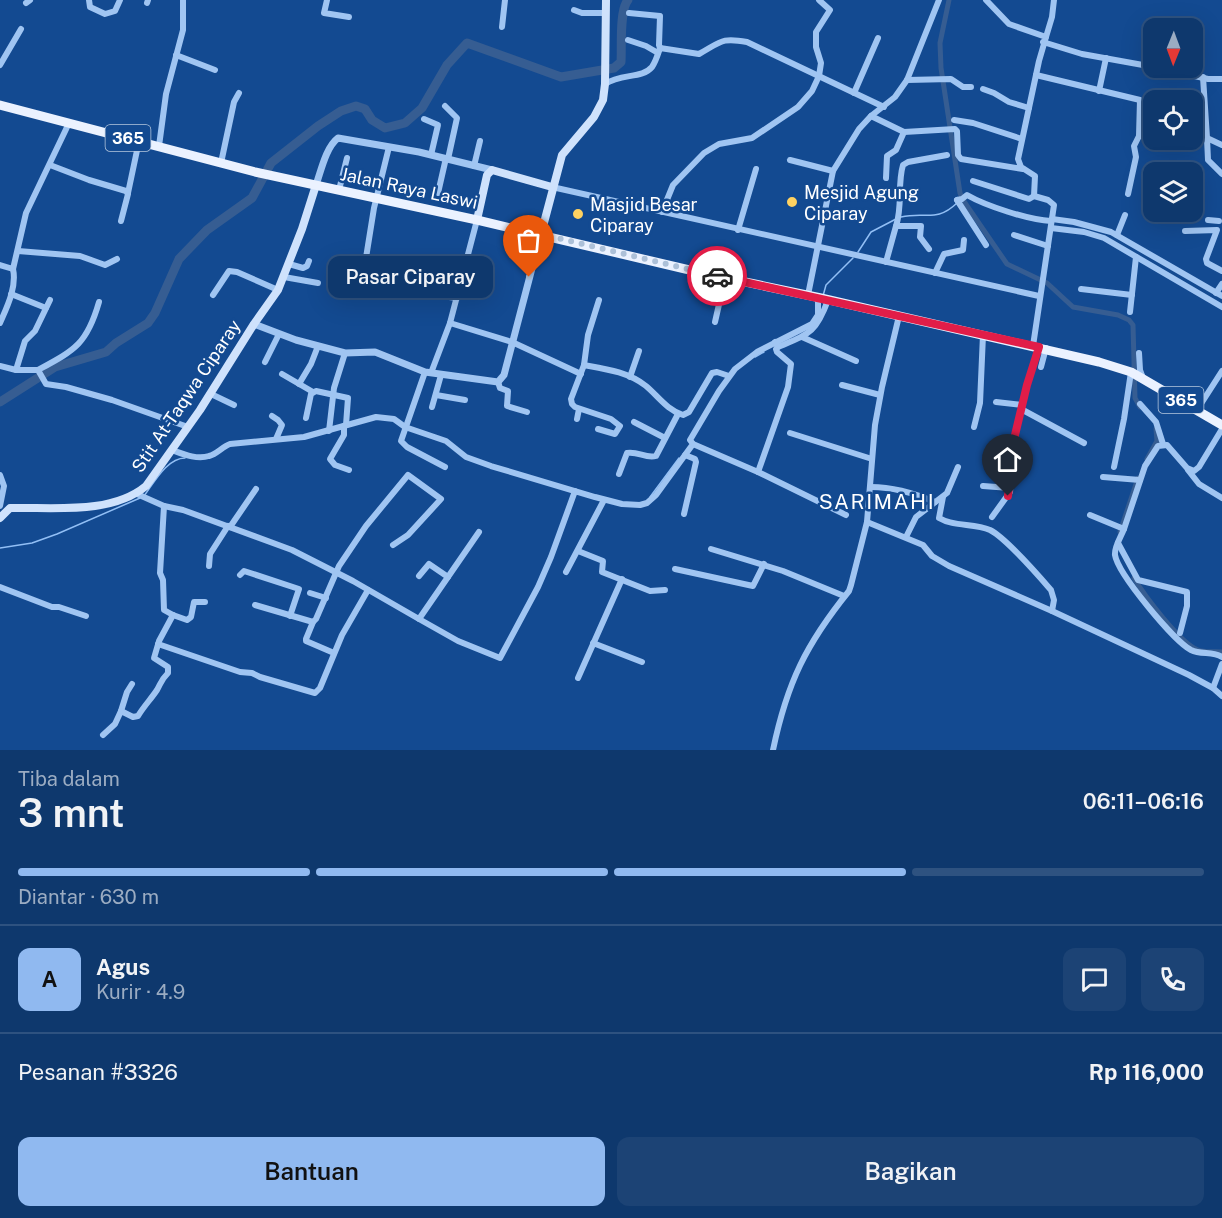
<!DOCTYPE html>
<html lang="id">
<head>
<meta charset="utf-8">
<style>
	:root { --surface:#0e386d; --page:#1c4375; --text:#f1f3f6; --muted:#9bacc2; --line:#2e5280; --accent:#90b9f0 }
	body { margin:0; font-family:"Public Sans",sans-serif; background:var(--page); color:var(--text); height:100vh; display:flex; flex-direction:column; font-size:22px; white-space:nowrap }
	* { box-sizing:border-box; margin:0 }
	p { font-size:20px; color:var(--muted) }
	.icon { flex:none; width:33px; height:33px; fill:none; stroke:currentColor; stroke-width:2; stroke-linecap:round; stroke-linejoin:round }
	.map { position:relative; height:750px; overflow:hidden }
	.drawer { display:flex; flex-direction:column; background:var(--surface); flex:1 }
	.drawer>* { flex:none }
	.needle { width:39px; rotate:181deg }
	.buttons { position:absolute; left:1143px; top:18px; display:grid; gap:12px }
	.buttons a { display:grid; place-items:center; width:60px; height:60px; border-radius:12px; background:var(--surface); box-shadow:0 6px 24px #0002,0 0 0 2px var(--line); font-size:30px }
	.pin { position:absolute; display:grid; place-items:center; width:51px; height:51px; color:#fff; margin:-62px -26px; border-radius:50% 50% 50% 0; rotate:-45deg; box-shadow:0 0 6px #0007 }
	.pin .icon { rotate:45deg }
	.courier { position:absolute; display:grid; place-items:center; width:60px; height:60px; margin:-30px; border:4px solid #e11d48; border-radius:50%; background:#fff; color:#222; box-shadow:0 2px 8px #0007 }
	.bubble { position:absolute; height:42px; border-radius:12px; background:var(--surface); box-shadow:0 6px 24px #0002,0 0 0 2px var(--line); font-size:20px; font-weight:600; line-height:42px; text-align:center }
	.overview em { font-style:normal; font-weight:600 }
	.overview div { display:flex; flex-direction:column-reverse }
	.overview { display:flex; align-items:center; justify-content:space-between; height:102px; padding:0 18px }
	h1 { font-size:39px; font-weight:600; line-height:45px }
	.bar { display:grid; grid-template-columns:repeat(4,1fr); gap:9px 6px; align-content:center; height:72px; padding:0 18px }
	.bar i { height:8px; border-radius:4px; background:var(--line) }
	.bar .current { background:var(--accent) }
	.bar p { grid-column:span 4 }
	.line { display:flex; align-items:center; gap:15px; padding:0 18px; border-top:2px solid var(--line) }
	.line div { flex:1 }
	.round { display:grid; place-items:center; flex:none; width:63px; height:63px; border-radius:12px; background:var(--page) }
	.cta { display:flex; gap:12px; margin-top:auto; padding:12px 18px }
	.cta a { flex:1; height:69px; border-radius:12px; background:var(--accent); color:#111; font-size:24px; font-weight:600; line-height:69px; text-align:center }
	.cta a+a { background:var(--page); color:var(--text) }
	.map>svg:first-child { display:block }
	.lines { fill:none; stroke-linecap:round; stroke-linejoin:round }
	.stream { stroke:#92bff5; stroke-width:1.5 }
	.canal { stroke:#365d92; stroke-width:5 }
	.river { stroke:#365d92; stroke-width:9 }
	.minor { stroke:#a0c5f2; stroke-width:6 }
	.tertiary { stroke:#a0c5f2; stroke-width:7 }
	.secondary { stroke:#cfe2fc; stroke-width:8 }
	.primary { stroke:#ebf2ff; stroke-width:9 }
	.done { stroke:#acc0d8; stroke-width:6; stroke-dasharray:0 10.8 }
	.route { stroke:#e11d48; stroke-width:8 }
	.poi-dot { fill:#ffd261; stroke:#134a91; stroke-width:2 }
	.labels { text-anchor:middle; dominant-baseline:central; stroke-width:5; stroke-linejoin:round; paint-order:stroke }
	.shield { fill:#134a91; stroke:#b8c9de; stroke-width:1.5 }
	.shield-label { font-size:16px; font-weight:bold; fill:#fff }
	.street-label { font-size:18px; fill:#fff; stroke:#134a91 }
	.poi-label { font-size:18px; fill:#fff; stroke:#134a91; text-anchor:start }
	.quarter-label { font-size:21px; letter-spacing:1.5px; fill:#fff; stroke:#134a91 }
</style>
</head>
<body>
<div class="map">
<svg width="1222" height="750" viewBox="0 0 1222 750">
	<rect width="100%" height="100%" fill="#134a91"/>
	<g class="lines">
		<g class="stream">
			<path d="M901,217c25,-6 35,6 56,-14"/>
			<polyline points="858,252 871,232 896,219"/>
			<polyline points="823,296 826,285 853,258"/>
			<polyline points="755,357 764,352"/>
			<path d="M144,496c10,-13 23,-38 41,-38"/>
			<polyline points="650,497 679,458"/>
			<polyline points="0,548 32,543 57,534 140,498"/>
		</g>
		<g class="canal">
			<polyline points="949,0 940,43 941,68 960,193 963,200 1007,264 1047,283 1073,307 1118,315 1129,320 1133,325 1135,398 1140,407"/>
			<polyline points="1147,459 1157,441 1156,429"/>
			<polyline points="1120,532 1138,478"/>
			<path d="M1134,578c10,17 46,65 64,72 6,3 17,1 24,2"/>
		</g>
		<path class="river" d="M0,402l55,-35 51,-15 10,-9 32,-20 7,-10 24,-54 28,-29 45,-32 19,-35 47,-37 23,-15 15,-5 9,3 7,11 13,8 20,-5 17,-15 25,-43 20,-22 94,34 53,-9 7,-6c1,-14 -2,-52 7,-62"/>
		<g class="minor">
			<polyline points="89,0 90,7 105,14 115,11 120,0"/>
			<polyline points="327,0 324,13 349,17"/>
			<polyline points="986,0 1009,24 1046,37 1039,61 1018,159 1021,167 1035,176 1034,196 1048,200 1054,205 1033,346"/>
			<polyline points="26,3 30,0"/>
			<polyline points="147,3 148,0"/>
			<polyline points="574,10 582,13 606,13"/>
			<polyline points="629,13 660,16 659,45 660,48"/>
			<polyline points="502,27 505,0"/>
			<polyline points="1046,37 1052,17 1054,0"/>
			<polyline points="628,40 646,46 658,53"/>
			<polyline points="1043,42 1082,54 1154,67"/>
			<polyline points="176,55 215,70"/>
			<polyline points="0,65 21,29"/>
			<polyline points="1158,68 1208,79 1222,79"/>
			<polyline points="1036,75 1140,100 1139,136 1154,135"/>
			<polyline points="1203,77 1207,138 1222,145"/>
			<polyline points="907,80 951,79 963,87 971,87"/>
			<path d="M605,84c16,-11 37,-5 47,-17 4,-6 6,-13 8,-19l39,6c22,-12 22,-17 48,-12l137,65"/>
			<polyline points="983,89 994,93 1009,102 1029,108"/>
			<polyline points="1099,91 1106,58"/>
			<polyline points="854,93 878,38"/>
			<polyline points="1192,105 1204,102"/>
			<polyline points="445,106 457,118 448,159"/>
			<polyline points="871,116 904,132 896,150 887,156 886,178"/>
			<polyline points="424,119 438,125 431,155"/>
			<polyline points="954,120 973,123 1022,139"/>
			<polyline points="1192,130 1206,128"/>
			<polyline points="904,132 955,129 957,131 958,155 961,159 1023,169"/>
			<polyline points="1207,138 1208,160 1222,174"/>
			<polyline points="159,146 166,94 183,30 183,0"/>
			<polyline points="790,160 833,171"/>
			<polyline points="221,163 234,102 239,93"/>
			<polyline points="50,165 89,180 126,191 128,194 121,221"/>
			<polyline points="474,166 480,141"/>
			<polyline points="973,181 1029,199 1034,196"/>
			<polyline points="552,187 1039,296"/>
			<polyline points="339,190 347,158"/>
			<polyline points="128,193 139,141"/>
			<polyline points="438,193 446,158"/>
			<polyline points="1128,194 1136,157 1134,146 1139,136"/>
			<path d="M957,200l5,-1 5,-4c19,11 62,25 84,26"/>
			<polyline points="957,200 986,245"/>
			<polyline points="662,212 673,185 704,153 719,144 752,138 798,107 812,91 819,76 821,63 816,47 816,32 830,10 819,0"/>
			<polyline points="1052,219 1074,222 1111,232 1222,296"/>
			<polyline points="1208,220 1219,221"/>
			<path d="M896,226c7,-20 1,-41 7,-61l5,-3 39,-7"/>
			<polyline points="1051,228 1084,232 1104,238 1222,307"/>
			<polyline points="738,230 756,169"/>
			<polyline points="1185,231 1217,230 1206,259 1207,263 1222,271"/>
			<polyline points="1014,235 1048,246"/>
			<polyline points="1117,235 1125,215"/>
			<polyline points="18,251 80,256 105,265 117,259"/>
			<polyline points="886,262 896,226 921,226 920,237 929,249"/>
			<polyline points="289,264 303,268 307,266 309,261"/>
			<polyline points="365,264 374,208 389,147"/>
			<polyline points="0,265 13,269 26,213 69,123"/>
			<polyline points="935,273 944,254 963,250 964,240"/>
			<polyline points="339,276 378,288 457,298"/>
			<polyline points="284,277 318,283"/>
			<polyline points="1081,289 1132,295"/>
			<polyline points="1216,293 1222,284"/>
			<polyline points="11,294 46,308"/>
			<polyline points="213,295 229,271 237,272 278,290"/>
			<polyline points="808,295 833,171 859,129 871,116 895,97 907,80 939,0"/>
			<path d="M99,302c-12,42 -24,48 -61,68l8,14 20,3 46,13 76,27"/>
			<polyline points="1130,312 1136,257"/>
			<polyline points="715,322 725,278"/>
			<path d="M0,323c7,-16 17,-36 13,-54"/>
			<polyline points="450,323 512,342 581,374"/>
			<polyline points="802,337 856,361"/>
			<polyline points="775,342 778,347 776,349 777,352 791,364 788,387 758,472 846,515"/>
			<path d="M778,347c31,-13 38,-14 50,-47"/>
			<polyline points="1139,353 1140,370 1143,378"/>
			<polyline points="265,362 279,334"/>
			<path d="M584,365c22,4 44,7 62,21 12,10 21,24 37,29l6,-3 23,-39 5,-1 12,4"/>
			<polyline points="0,366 16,370 38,370"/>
			<polyline points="1041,367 1046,348"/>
			<polyline points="16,370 25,341 35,331 50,300"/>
			<polyline points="425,372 401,441 407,447 445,467"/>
			<polyline points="431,373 450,323 477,220"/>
			<polyline points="282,374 313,392"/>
			<polyline points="630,377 639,351"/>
			<polyline points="498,382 500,388 508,391 507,406 527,412"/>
			<polyline points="299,384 311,364 318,346"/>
			<polyline points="842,385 880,395"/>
			<polyline points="211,394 234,405"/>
			<polyline points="436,395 465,400"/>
			<polyline points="996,402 1022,405"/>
			<polyline points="1140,404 1156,422 1163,444"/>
			<polyline points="432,407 441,375"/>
			<polyline points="1021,409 1084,443"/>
			<polyline points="1197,410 1222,371"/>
			<polyline points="272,416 278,420 282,425 276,439"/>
			<polyline points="306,418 311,394 316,391 348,398 346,425"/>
			<polyline points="577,419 579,409"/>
			<polyline points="634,422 665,438"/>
			<polyline points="344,426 344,435 330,459 335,465 349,470"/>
			<polyline points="974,427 980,403 983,335"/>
			<polyline points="598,429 615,434 620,426 611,419 575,407 572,404 571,399 584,365 588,335 599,300"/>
			<polyline points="329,431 334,388 345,353"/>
			<polyline points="790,433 872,459"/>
			<polyline points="693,444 758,472"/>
			<path d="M172,450c11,4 25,10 37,6 8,-2 13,-9 21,-12l74,-7 72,-20 18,2 11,8 41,14 20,16 25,9 104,31 27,7 18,1 7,-2 9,-8 37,-51 -3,-4 29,-49 16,-22 22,-17 55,-28 6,-9v-18"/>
			<polyline points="1114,467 1124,419 1131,372"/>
			<polyline points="1188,470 1199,484 1222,498"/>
			<path d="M619,474l8,-21c11,-2 19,6 29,3l22,-42"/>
			<polyline points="0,475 4,486 0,506"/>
			<polyline points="1103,477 1140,480"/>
			<polyline points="983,486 1010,488"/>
			<path d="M871,487c23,0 43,6 64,15"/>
			<polyline points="137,494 164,506 183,510 292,550 353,581 419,619 479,532"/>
			<path d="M943,497l-4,21c15,9 35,5 51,12 16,8 48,45 61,60l3,10 -2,11"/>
			<polyline points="164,506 160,573 163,580 164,610 173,615 187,620 191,617 194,602 205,602"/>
			<polyline points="684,514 696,462 695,459 685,455"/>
			<polyline points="1090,515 1124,529 1145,466 1158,446 1167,445 1187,468 1194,471 1199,467 1222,429"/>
			<polyline points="992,517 1010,492 1015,435 1027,385 1039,347"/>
			<polyline points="867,522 923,545 932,556 949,566 1052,611 1189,675 1213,688 1222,696"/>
			<polyline points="230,527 256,489"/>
			<path d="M1124,529c-3,8 -10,18 -9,26 3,19 59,86 76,95 10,5 22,1 31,7"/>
			<polyline points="906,537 916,517 947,493 958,467"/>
			<polyline points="1118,543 1138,580 1187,592 1187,606 1180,633"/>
			<polyline points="711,549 783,571 844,596"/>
			<polyline points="578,551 603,561 602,572 650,591 665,590"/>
			<polyline points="209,566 210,554 228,526"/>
			<polyline points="675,569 753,586 764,564"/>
			<polyline points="566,572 604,500"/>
			<polyline points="240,575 244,571 299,589 290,616"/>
			<polyline points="419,576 429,564 448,577"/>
			<polyline points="0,587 52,607 59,607 86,616"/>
			<polyline points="310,593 326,598"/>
			<polyline points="255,605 313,622"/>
			<polyline points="419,619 458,641 500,658 538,587 551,557 575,491"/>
			<polyline points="593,643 642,662"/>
			<polyline points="158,644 240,672 252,673 260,677 315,693 320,688 342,635 368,590"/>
			<polyline points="334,653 306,641 306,639 313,622 316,619 339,566 366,526 408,475 441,499 408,535 393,545"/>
			<polyline points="578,678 622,579"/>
			<polyline points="1213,688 1222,664"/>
			<polyline points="121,711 127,692 132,684"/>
			<path d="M103,735l12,-11 6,-13 12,6 5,-1c6,-10 13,-17 19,-26 4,-7 4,-10 11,-17v-6l-14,-9 5,-17 14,-26"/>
			<path d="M773,750c14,-67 33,-106 76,-159l2,-6 16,-63 8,-97 7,-38 17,-71"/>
		</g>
		<g class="tertiary">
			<path d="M316,185c5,-14 10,-38 22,-47l81,14 73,18"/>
			<polyline points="254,324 296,340 345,353 375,352 425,372 498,382 504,375 541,234"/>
		</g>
		<g class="secondary">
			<polyline points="477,220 487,175 492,170 552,187"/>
			<polyline points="541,234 562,155 594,117 603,100 605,84 606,0"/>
			<path d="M0,518l10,-10c43,-1 101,7 136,-22l54,-76 54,-86 24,-34 24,-61 14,-44"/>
		</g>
		<polyline class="primary" points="0,105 255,172 477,220 698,272 821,298 1099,362 1131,372 1222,425"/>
	</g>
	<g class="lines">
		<polyline class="done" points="529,277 541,234 717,276"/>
		<polyline class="route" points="717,276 1039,347 1027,385 1015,435 1008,496"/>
	</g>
	<g class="poi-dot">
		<circle cx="792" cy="202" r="6"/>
		<circle cx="578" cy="214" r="6"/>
	</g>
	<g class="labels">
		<g class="shield">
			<rect x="105.5" y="125" width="45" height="26" rx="4.5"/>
			<rect x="1158.5" y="387" width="45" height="26" rx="4.5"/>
		</g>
		<g class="shield-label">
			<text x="128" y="138">365</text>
			<text x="1181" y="400">365</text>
		</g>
		<g class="street-label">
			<text transform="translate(409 188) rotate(12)">Jalan Raya Laswi</text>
			<text transform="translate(186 396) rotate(-56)">Stit At-Taqwa Ciparay</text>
		</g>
		<g class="poi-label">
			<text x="804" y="192">Mesjid Agung<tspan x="804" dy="21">Ciparay</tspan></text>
			<text x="590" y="204">Masjid Besar<tspan x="590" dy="21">Ciparay</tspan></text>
		</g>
		<g class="quarter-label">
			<text x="877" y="501">SARIMAHI</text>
		</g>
	</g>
</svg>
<div class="buttons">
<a><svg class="needle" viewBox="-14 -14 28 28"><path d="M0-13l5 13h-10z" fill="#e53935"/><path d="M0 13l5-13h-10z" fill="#9bacc2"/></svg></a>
<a><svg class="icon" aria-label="locate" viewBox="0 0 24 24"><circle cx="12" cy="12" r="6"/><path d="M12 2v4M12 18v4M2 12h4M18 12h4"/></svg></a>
<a><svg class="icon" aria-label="layers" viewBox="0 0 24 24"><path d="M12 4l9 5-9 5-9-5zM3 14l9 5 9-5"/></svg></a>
</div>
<div class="pin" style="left:529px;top:277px;background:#ea580c"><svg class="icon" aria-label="bag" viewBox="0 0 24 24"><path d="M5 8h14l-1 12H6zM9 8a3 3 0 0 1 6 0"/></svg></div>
<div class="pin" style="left:1008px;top:496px;background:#1f2937"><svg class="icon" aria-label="home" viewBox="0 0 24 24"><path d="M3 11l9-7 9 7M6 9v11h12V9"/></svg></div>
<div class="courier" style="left:717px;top:276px"><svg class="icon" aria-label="car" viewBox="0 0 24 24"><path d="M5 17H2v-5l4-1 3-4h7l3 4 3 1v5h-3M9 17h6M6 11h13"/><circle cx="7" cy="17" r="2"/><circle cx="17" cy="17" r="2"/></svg></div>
<div class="bubble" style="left:328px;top:256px;width:165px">Pasar Ciparay</div>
</div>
<section class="drawer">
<div class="overview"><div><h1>3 mnt</h1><p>Tiba dalam</p></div><em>06:11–06:16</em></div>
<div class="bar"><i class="current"></i><i class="current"></i><i class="current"></i><i></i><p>Diantar · 630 m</p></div>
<div class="line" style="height:108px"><b class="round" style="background:var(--accent);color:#111">A</b><div><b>Agus</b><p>Kurir · 4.9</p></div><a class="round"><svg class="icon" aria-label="chat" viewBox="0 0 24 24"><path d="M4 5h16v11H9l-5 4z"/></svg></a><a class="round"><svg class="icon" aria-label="phone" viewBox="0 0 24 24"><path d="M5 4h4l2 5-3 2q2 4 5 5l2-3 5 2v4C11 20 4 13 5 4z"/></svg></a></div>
<div class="line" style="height:78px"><div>Pesanan #3326</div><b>Rp 116,000</b></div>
<div class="cta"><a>Bantuan</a><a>Bagikan</a></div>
</section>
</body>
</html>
